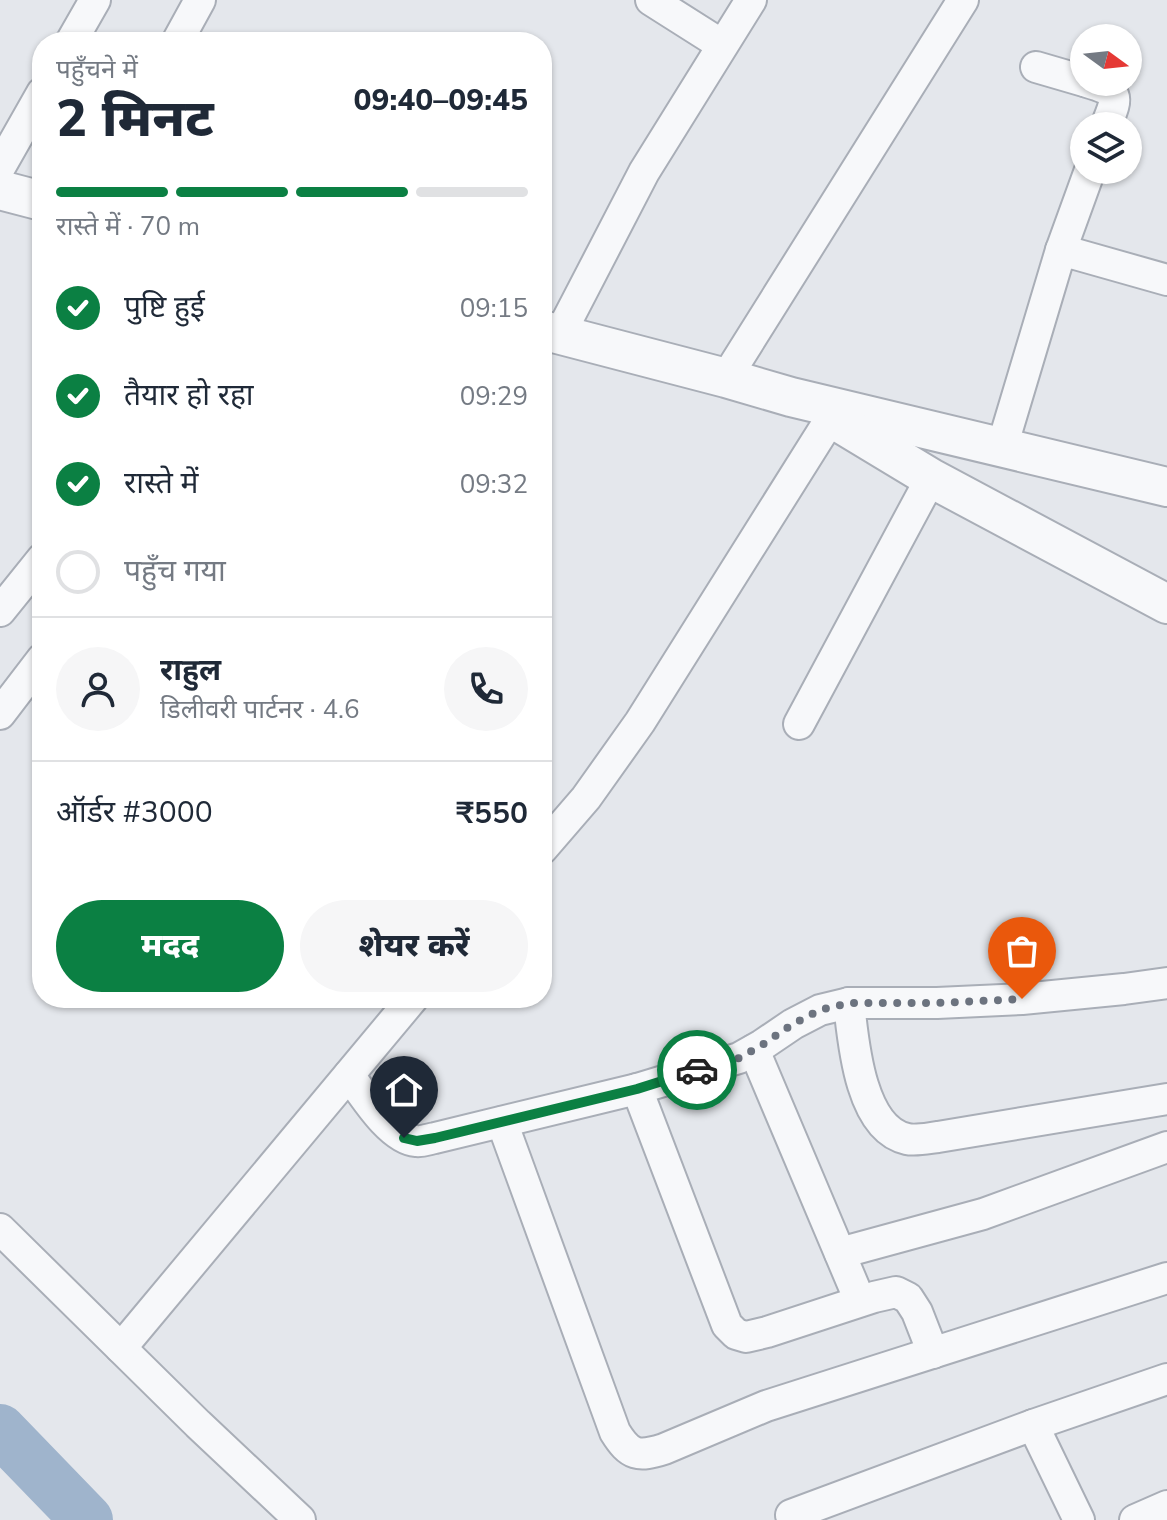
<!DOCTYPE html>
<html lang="hi">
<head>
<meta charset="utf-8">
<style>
	:root { --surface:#fff; --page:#f6f6f7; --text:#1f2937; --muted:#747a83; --line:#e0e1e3; --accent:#0b8043 }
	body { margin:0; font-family:"Nunito Sans","Noto Sans Devanagari",sans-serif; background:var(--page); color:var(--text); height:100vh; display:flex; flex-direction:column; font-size:30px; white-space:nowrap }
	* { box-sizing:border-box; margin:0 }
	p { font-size:26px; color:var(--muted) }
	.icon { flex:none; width:44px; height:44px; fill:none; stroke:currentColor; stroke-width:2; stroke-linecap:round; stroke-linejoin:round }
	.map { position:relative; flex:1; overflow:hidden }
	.drawer { position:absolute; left:32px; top:32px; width:520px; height:976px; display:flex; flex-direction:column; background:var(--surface); border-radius:32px; box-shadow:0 2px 6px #0004 }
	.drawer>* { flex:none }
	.needle { width:52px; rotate:105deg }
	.tools { position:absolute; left:1070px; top:24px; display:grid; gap:16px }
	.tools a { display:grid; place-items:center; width:72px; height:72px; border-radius:50%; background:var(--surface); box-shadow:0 2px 6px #0004; font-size:40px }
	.pin { position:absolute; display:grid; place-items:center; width:68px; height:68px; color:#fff; margin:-82px -34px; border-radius:50% 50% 50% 0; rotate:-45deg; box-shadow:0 0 8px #0007 }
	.pin .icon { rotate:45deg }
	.courier { position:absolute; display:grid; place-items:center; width:80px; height:80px; margin:-40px; border:6px solid #0b8043; border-radius:50%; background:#fff; color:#222; box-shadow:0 2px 10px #0007 }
	.summary em { font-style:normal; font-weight:800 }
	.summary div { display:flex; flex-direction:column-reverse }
	.summary { display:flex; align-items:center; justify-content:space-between; height:136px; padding:0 24px }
	h1 { font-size:52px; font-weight:800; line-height:60px }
	.bar { display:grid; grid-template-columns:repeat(4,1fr); gap:12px 8px; align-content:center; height:96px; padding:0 24px }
	.bar i { height:10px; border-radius:6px; background:var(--line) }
	.bar .on { background:var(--accent) }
	.bar p { grid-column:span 4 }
	.line { display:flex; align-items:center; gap:20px; padding:0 24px; border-top:2px solid var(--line) }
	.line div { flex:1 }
	.round { display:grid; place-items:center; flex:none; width:84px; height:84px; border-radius:42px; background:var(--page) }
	ol { padding:0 24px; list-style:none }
	li { display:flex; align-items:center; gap:24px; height:88px }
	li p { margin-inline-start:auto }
	li .icon { padding:8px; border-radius:50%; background:var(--accent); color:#fff; stroke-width:4 }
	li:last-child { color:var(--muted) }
	li i { width:44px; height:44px; border:4px solid var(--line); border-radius:50% }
	.cta { display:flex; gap:16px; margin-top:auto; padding:16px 24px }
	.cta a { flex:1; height:92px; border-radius:48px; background:var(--accent); color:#fff; font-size:32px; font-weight:800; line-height:92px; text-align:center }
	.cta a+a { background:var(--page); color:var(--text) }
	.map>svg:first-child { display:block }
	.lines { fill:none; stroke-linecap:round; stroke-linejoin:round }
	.river { stroke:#9fb4cc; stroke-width:52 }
	.minor-casing { stroke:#a9aeb7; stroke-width:34 }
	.tertiary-casing { stroke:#a9aeb7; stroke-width:42 }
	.minor { stroke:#f7f8fa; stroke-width:30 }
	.tertiary { stroke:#f7f8fa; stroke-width:38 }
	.done { stroke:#6c737f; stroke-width:8; stroke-dasharray:0 14.4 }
	.route { stroke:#0b8043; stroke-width:10 }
</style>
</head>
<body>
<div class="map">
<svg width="1167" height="1520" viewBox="0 0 1167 1520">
	<rect width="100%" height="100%" fill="#e4e7ec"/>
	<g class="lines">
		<polyline class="river" points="0,1430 87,1520"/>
		<defs>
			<g id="minor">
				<polyline points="651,0 722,45"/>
				<polyline points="71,42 95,0"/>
				<polyline points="177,42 200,0"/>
				<polyline points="1036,67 1084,81"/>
				<path d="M1087,82c34,10 31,14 19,44"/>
				<polyline points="0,167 42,93"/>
				<polyline points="1061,250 1090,170"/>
				<polyline points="560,334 644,172 751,0"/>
				<polyline points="726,378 963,0"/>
				<polyline points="1002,447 1061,250 1167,280"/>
				<polyline points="0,611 42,559"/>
				<polyline points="0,714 42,659"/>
				<polyline points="799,724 931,478"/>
				<polyline points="542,849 586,798 640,722 831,418"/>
				<path d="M849,1003c4,38 11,126 58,136 9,2 22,-1 31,-2l229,-38"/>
				<polyline points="754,1050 860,1301"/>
				<path d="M349,1075c14,19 41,64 67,66 6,1 13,-2 19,-3l202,-49 102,-31 23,-13 31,-21 27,-14 29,-7h88l85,-4 102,-10 43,-6"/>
				<polyline points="637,1089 727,1325 736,1334 746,1337 767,1332 874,1297 896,1292 908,1298 917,1312 933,1353"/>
				<path d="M502,1122l113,310c15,24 23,25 49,17l102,-43 401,-128"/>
				<polyline points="0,1229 198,1424 300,1520"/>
				<polyline points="840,1253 983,1214 1167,1147"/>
				<polyline points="121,1348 413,998"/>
				<polyline points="1033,1425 1079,1520"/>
				<polyline points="791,1515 1033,1425 1167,1379"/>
				<polyline points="1135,1520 1167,1506"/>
			</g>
			<g id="tertiary">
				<polyline points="0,190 42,201"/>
				<polyline points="542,330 726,378 791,397 1167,487"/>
				<polyline points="830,417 931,478 1167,604"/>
			</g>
		</defs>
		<use href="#minor" class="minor-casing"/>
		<use href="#tertiary" class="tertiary-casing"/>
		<use href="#minor" class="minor"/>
		<use href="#tertiary" class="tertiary"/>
	</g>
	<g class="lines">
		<polyline class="done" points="697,1070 739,1058 762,1045 793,1024 820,1010 849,1003 937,1003 1022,999"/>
		<polyline class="route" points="404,1138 417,1141 435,1138 637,1089 697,1070"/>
	</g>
</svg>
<div class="tools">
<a><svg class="needle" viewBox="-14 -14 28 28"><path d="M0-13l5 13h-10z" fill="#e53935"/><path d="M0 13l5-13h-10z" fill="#747a83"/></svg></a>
<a><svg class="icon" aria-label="layers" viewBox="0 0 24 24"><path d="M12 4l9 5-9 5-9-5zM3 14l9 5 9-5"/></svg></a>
</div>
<div class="pin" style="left:1022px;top:999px;background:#ea580c"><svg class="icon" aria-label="bag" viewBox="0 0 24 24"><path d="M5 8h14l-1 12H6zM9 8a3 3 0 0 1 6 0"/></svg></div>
<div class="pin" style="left:404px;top:1138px;background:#1f2937"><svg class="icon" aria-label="home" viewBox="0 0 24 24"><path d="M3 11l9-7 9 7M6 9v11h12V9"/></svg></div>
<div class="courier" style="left:697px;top:1070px"><svg class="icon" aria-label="car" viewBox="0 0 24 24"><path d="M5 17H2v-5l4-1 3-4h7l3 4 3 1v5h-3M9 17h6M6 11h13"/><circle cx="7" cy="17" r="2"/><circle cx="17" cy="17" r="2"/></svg></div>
<section class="drawer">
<div class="summary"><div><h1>2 मिनट</h1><p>पहुँचने में</p></div><em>09:40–09:45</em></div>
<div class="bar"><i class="on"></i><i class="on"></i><i class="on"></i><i></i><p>रास्ते में · 70 m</p></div>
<ol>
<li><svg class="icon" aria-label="check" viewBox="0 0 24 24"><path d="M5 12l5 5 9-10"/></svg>पुष्टि हुई<p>09:15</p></li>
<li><svg class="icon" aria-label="check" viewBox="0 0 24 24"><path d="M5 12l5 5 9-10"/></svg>तैयार हो रहा<p>09:29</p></li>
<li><svg class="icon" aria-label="check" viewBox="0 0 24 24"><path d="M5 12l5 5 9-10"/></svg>रास्ते में<p>09:32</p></li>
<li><i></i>पहुँच गया</li>
</ol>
<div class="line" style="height:144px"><a class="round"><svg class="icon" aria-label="person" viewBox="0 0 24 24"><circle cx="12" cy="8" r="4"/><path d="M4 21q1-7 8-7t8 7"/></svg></a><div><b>राहुल</b><p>डिलीवरी पार्टनर · 4.6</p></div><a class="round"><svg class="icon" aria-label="phone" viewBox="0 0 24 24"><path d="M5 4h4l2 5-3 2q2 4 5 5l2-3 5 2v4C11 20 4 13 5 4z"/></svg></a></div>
<div class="line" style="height:104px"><div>ऑर्डर #3000</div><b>₹550</b></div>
<div class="cta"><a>मदद</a><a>शेयर करें</a></div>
</section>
</div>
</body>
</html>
